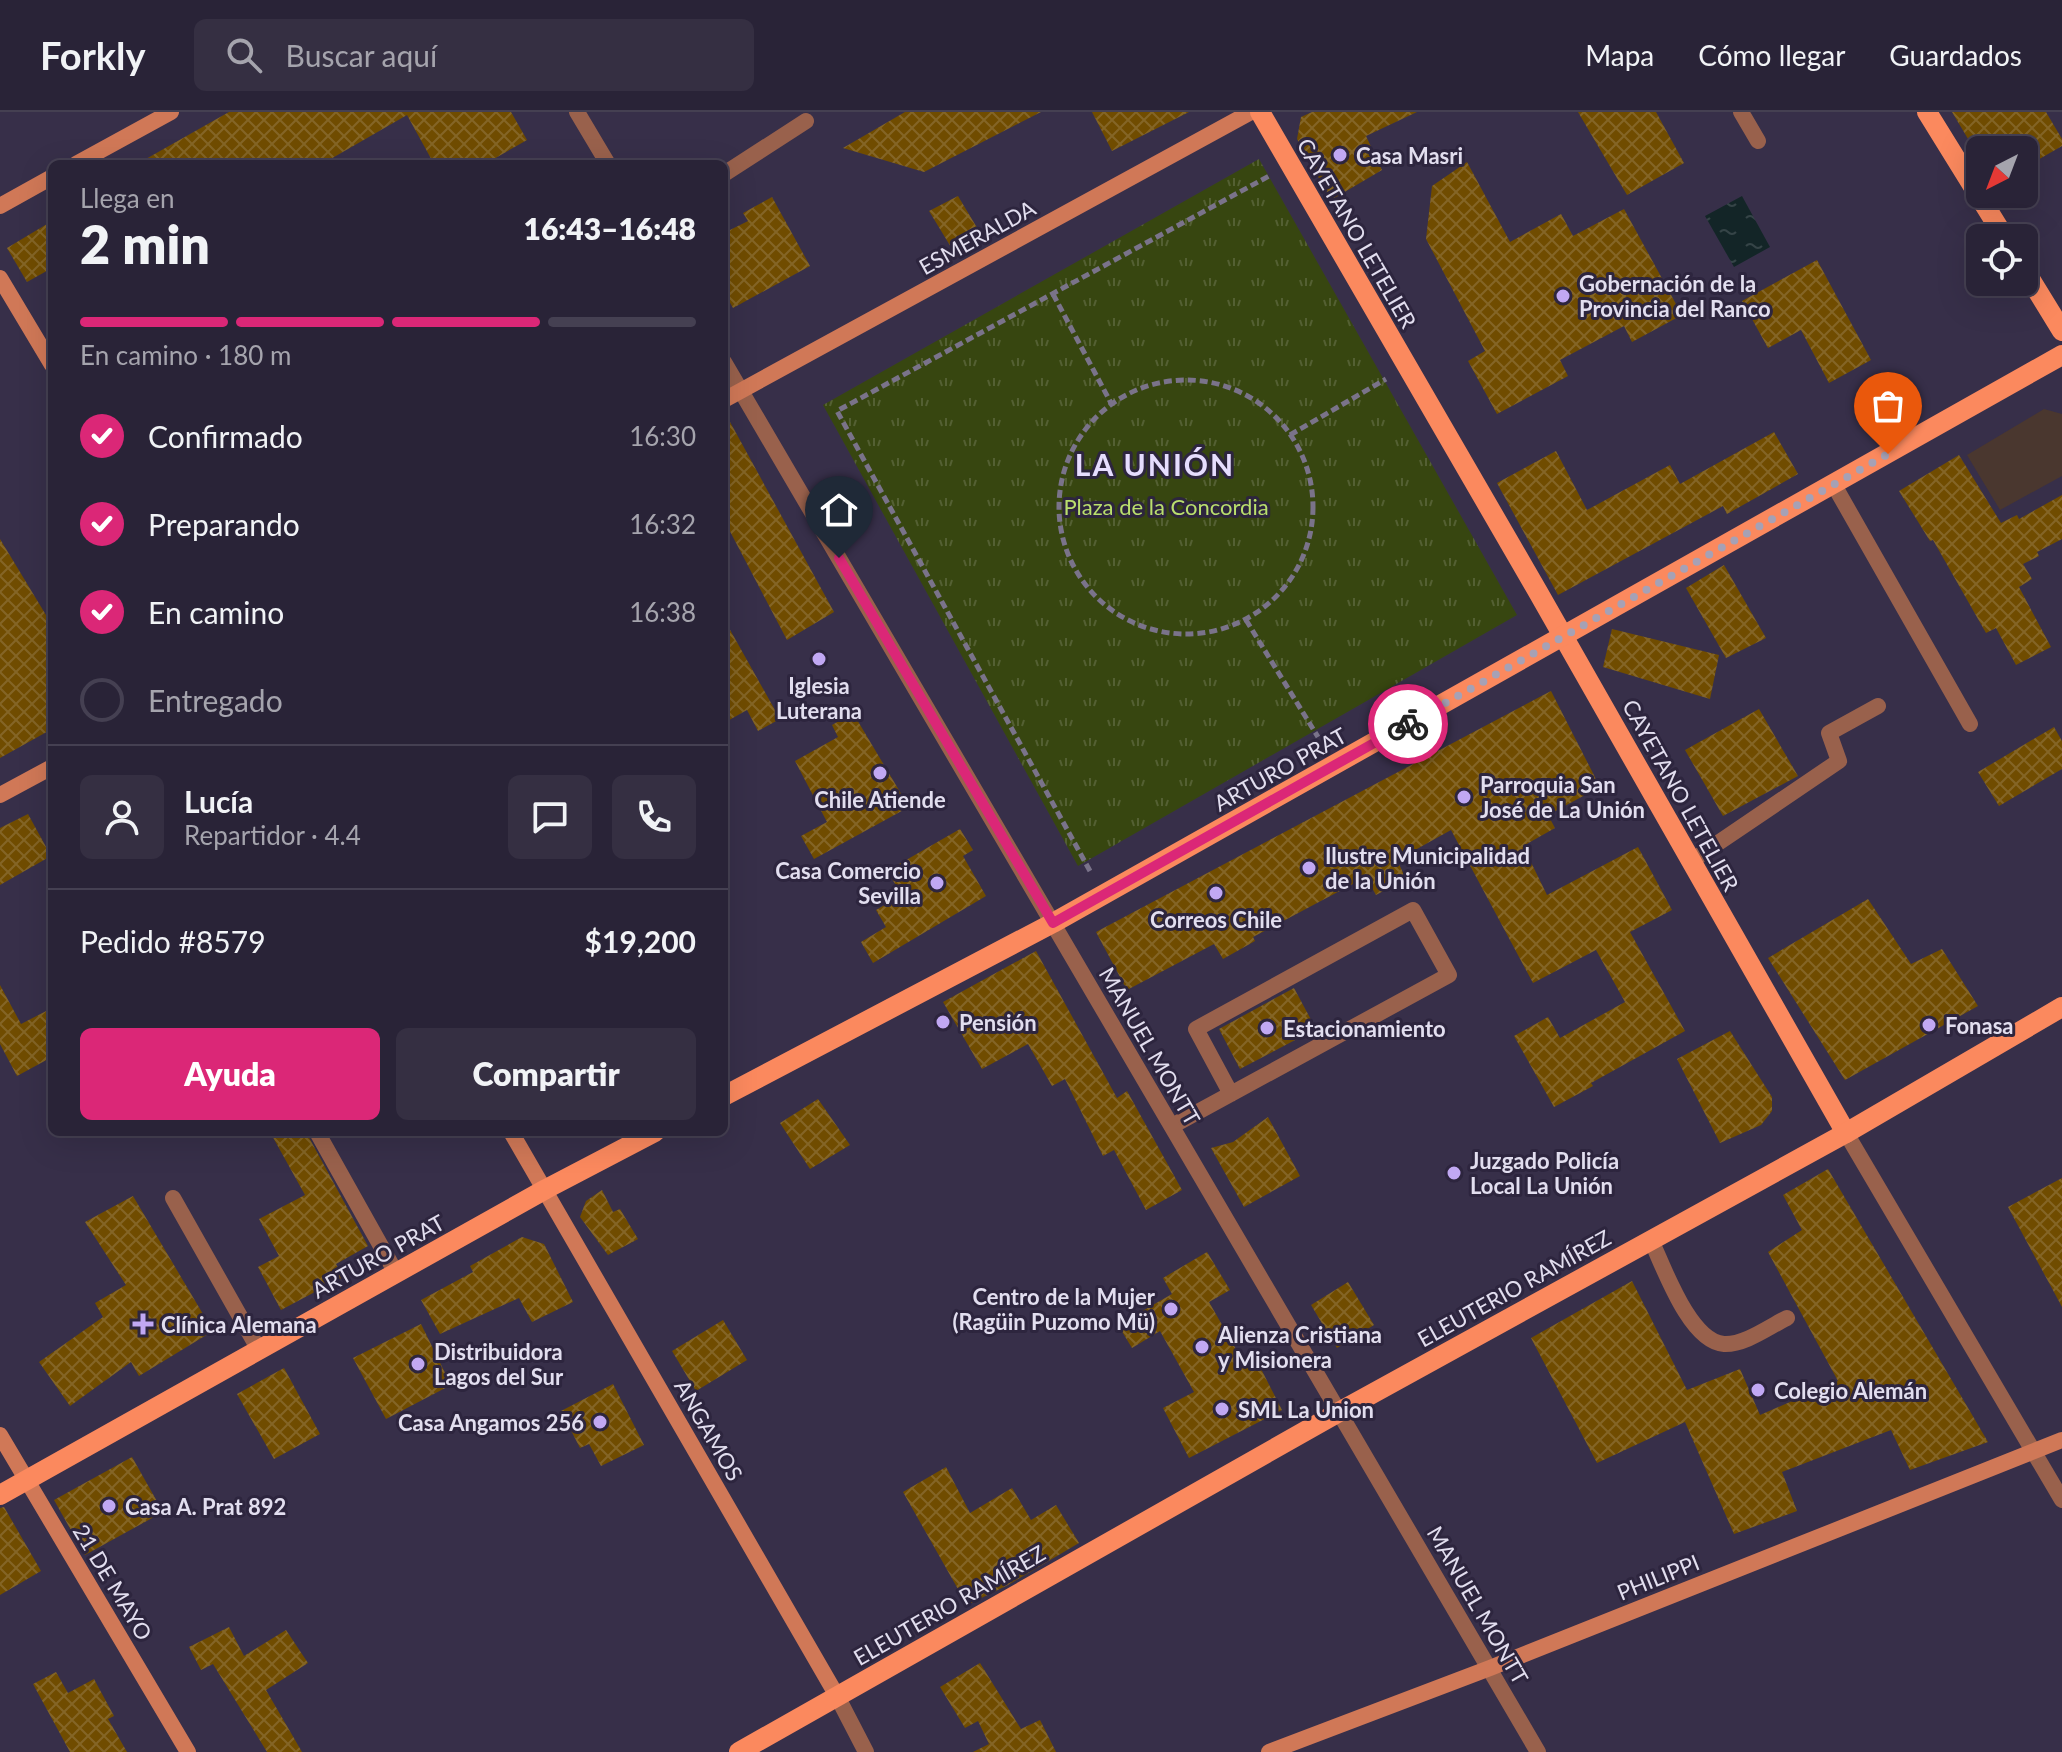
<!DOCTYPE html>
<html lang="es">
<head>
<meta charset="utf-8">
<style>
	:root { --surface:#292337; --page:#352f42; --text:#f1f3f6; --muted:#a5a4ad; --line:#454052; --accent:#db2777 }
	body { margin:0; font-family:Lato,sans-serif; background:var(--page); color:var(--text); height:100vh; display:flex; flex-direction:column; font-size:30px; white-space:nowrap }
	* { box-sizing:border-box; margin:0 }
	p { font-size:26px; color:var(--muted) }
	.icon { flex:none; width:44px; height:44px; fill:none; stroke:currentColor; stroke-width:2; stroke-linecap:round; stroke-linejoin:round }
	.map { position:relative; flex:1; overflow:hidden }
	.panel { position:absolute; left:48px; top:48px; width:680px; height:976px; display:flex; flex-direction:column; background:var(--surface); border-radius:12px; box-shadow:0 8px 32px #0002,0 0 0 2px var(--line) }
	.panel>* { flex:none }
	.needle { width:52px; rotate:222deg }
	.tools { position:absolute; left:1966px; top:24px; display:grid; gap:16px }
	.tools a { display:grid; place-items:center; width:72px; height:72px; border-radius:12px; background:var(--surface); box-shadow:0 8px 32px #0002,0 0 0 2px var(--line); font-size:40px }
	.pin { position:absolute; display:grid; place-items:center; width:68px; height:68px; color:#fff; margin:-82px -34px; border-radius:50% 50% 50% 0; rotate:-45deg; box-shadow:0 0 8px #0007 }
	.pin .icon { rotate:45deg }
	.courier { position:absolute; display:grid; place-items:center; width:80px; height:80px; margin:-40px; border:6px solid #db2777; border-radius:50%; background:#fff; color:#222; box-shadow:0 2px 10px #0007 }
	.head em { font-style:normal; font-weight:800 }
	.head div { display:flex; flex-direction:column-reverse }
	.head { display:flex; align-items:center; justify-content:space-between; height:136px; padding:0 32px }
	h1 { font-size:52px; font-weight:800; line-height:60px }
	.bar { display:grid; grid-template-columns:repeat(4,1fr); gap:12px 8px; align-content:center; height:96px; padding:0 32px }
	.bar i { height:10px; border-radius:6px; background:var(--line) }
	.bar .current { background:var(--accent) }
	.bar p { grid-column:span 4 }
	.line { display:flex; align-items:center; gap:20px; padding:0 32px; border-top:2px solid var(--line) }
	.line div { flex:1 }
	.round { display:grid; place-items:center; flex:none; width:84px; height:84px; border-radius:12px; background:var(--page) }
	ol { padding:0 32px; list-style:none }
	li { display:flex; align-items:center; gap:24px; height:88px }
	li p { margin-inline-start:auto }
	li .icon { padding:8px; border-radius:50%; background:var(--accent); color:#fff; stroke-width:4 }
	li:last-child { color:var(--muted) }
	li i { width:44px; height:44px; border:4px solid var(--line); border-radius:50% }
	.button { display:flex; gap:16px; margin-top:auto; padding:16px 32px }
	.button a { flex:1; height:92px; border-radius:12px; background:var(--accent); color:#fff; font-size:32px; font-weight:800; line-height:92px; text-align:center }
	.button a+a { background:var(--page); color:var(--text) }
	header { display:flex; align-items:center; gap:48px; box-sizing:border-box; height:112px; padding:0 40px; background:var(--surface); border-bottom:2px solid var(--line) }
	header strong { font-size:38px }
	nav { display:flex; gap:44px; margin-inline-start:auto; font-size:28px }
	.search { width:560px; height:72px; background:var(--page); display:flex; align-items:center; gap:20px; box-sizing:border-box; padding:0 28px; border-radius:12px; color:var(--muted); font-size:30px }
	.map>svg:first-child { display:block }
	.medical { fill:#4a372f }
	.grass { fill:url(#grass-tufts) }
	.water { fill:url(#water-ripples) }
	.building { fill:url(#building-cross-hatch) }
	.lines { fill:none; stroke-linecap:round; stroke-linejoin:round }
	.path { stroke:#7a738a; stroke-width:5; stroke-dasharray:8 4; stroke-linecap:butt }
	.lane { stroke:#99614c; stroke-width:16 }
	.street { stroke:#99614c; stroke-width:16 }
	.secondary { stroke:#d07857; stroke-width:16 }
	.primary { stroke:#fb895e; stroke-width:20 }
	.done { stroke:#a6a1b5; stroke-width:8; stroke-dasharray:0 14.4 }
	.route { stroke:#db2777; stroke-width:10 }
	.poi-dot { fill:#c1a8f3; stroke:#2d253e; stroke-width:3 }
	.labels { text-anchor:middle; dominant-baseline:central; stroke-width:6; stroke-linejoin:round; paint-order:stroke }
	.poi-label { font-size:22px; font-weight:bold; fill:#e2deef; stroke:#2d253e; text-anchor:start }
	.street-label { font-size:22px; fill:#e2deef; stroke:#2d253e }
	.park-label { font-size:22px; fill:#badf6d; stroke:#2d253e }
	.district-label { font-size:30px; font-weight:bold; letter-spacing:2px; fill:#e6ddfe; stroke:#2d253e }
</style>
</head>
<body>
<header>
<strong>Forkly</strong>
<div class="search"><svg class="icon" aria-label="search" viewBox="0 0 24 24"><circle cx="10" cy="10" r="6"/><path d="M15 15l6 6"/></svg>Buscar aquí</div>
<nav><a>Mapa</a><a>Cómo llegar</a><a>Guardados</a></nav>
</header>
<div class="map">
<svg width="2062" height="1640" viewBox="0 0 2062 1640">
	<defs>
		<pattern id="grass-tufts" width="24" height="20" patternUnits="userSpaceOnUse" patternTransform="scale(2)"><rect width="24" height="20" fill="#374610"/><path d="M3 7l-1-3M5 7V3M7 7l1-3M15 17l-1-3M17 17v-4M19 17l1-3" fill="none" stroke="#546033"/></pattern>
		<pattern id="water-ripples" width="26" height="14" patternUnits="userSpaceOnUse" patternTransform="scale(2)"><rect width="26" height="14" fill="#132527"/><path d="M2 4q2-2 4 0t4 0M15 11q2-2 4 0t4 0" fill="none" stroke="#354447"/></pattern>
		<pattern id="building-cross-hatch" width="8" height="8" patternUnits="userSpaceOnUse" patternTransform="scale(2)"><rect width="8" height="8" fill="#704c00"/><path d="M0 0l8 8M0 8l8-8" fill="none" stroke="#846526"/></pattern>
	</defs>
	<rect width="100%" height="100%" fill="#372f49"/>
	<polygon class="medical" points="2044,297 2062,302 2062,364 2000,398 1967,343"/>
	<polygon class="grass" points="1259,47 1517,503 1078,754 823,293"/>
	<polygon class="water" points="1742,84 1770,135 1734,155 1705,104"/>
	<g class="building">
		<polygon points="229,0 511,0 527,28 485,52 434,52 407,3 322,52 137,52"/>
		<polygon points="905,0 1041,0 924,60 843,36"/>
		<polygon points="1092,0 1189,0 1112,39"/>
		<polygon points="1312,0 1417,0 1366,24 1382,58 1331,88 1297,27 1301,5"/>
		<polygon points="1578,0 1656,0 1684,51 1627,83"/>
		<polygon points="1952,0 2046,0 2062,27 2062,34 2024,56 2024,38 1980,38 1980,47"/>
		<polygon points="1467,50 1510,130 1561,102 1573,124 1624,97 1682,203 1632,230 1624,214 1560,248 1568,264 1497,302 1468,249 1485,239 1426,127 1432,74"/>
		<polygon points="958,84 985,129 957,145 929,99"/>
		<polygon points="772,85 810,154 733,196 724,180 724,121 748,109 743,101"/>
		<polygon points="52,109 52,156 27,170 7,136"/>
		<polygon points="1817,148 1871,248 1829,271 1801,218 1768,236 1742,189"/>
		<polygon points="724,299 834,500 787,528 724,408"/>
		<polygon points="1774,320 1798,362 1727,402 1723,394 1558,483 1497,371 1556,339 1587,398 1670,353 1680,372"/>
		<polygon points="1959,343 2001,411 2017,403 2019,407 2062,383 2062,427 2037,440 2039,444 2023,452 2032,467 2019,475 2051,535 2016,553 1996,516 1986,521 1933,428 1930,429 1899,379"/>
		<polygon points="0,427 52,513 52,617 0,646"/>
		<polygon points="1724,453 1766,526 1726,546 1686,476"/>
		<polygon points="724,507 780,607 758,619 747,598 724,611"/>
		<polygon points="1612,517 1719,543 1710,587 1603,555"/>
		<polygon points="1551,579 1600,675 1548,703 1555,716 1523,734 1547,783 1638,735 1672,798 1630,820 1685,919 1591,971 1593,974 1554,995 1514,924 1548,905 1560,926 1625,890 1596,838 1533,871 1451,718 1397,748 1406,767 1376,783 1366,765 1253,825 1255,829 1223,847 1214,832 1127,878 1096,820"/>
		<polygon points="1759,597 1798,664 1723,704 1685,638"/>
		<polygon points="853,601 909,695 814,747 801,724 827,710 795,649 838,625 832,613"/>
		<polygon points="2054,615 2062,629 2062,657 1999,694 1978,660"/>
		<polygon points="28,702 51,744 0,773 0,716"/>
		<polygon points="960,717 973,738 963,744 986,784 873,851 861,830 886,815 876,798 902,783 887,759"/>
		<polygon points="1868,787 1911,852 1942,837 1978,894 1845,968 1768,846"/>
		<polygon points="1036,839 1117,986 1127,979 1182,1078 1146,1098 1114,1038 1103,1044 1065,967 1052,974 1028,932 982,957 943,890"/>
		<polygon points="0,873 21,912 52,896 52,945 17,964 0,932"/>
		<polygon points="1294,876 1316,917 1240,957 1219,917"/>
		<polygon points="1730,919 1772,985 1772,999 1761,1013 1720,1031 1677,947"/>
		<polygon points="818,987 850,1033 810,1057 780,1011"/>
		<polygon points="1268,1005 1300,1064 1244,1095 1211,1036 1233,1030"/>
		<polygon points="270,1020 306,1020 368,1134 336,1152 343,1165 281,1198 258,1155 279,1144 259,1107 305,1083"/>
		<polygon points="1828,1057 1988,1330 1910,1358 1891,1318 1782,1360 1797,1399 1734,1422 1685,1310 1597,1351 1531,1226 1632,1169 1687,1278 1740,1257 1760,1303 1838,1269 1768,1140 1802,1118 1783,1083"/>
		<polygon points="2062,1066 2062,1195 2008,1095"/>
		<polygon points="602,1078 613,1100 620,1097 638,1127 608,1143 580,1105 586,1089"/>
		<polygon points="133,1084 213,1219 139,1264 131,1250 70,1294 39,1250 103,1205 95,1191 126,1173 85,1110"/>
		<polygon points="522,1125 544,1132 573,1190 532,1210 519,1186 440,1222 421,1188 473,1160 470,1154"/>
		<polygon points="1207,1140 1230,1178 1209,1190 1245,1253 1256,1247 1282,1298 1189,1346 1163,1296 1194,1280 1160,1219 1132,1236 1118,1213 1172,1182 1163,1166"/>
		<polygon points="1348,1170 1374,1213 1337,1236 1311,1193"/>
		<polygon points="723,1208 747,1248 696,1279 672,1239"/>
		<polygon points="421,1212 451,1273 386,1307 353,1246"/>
		<polygon points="284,1256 320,1322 274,1347 237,1282"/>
		<polygon points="613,1272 644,1333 601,1354 589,1332 580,1336 561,1299"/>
		<polygon points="132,1345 163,1400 85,1443 54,1388"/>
		<polygon points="946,1355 970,1401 1012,1376 1031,1408 1056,1393 1079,1431 1008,1473 967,1493 903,1380"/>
		<polygon points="4,1395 41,1459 0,1483 0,1396"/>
		<polygon points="229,1515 244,1544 286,1518 308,1551 266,1578 302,1640 267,1640 213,1552 201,1558 189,1535"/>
		<polygon points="980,1551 1021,1617 1040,1608 1056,1640 973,1640 989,1632 978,1609 965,1616 940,1575"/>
		<polygon points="56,1560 68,1581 94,1567 114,1604 108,1607 127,1640 70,1640 33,1572"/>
	</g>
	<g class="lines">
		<g class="path">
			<polyline points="1053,182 1111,291"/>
			<circle cx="1186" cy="395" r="127"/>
			<polyline points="1290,323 1386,267"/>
			<polyline points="1246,508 1318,625"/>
			<polyline points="1090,759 837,299 1269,64"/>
		</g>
		<g class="lane">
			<polyline points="1741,0 1758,29"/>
			<polyline points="724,62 806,9"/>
			<polyline points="1834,373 1970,612"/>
			<polyline points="1690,750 1839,649 1829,621 1878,594"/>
			<polyline points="1172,1014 1449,863 1413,798 1196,917 1231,982"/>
			<polyline points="317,1020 396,1161"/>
			<polyline points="173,1086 259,1238"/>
			<path d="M1651,1128c13,28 39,102 73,104 21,1 46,-18 63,-26"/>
		</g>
		<g class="street">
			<polyline points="577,0 608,52"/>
			<polyline points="724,250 1538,1640"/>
			<polyline points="1846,1021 2062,1388"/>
			<polyline points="837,1584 866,1640"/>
		</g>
		<g class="secondary">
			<polyline points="76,52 171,0"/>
			<polyline points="0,94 52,65"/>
			<polyline points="0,166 52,253"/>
			<polyline points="724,288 1251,0"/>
			<polyline points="0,683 52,655"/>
			<polyline points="511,1020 837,1584"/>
			<polyline points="0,1323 188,1640"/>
			<polyline points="1269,1640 1490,1556 2062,1328"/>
		</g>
		<g class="primary">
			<polyline points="1260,0 1538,480 1846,1021"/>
			<polyline points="1927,0 2005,126"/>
			<polyline points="2024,157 2062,219"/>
			<polyline points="724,984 1053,811 2062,243"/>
			<polyline points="0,1383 546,1077 655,1020"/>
			<polyline points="739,1640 1339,1300 1846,1021 2062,895"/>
		</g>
	</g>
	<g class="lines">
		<polyline class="done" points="1408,612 1888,342"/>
		<polyline class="route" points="839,446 1053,811 1408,612"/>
	</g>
	<g class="poi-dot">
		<circle cx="1340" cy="43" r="8"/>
		<circle cx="1563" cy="184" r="8"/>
		<circle cx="819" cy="547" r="8"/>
		<circle cx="880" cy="661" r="8"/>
		<circle cx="1464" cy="685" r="8"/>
		<circle cx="1309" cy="756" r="8"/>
		<circle cx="937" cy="771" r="8"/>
		<circle cx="1216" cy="781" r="8"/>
		<circle cx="943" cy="910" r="8"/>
		<circle cx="1929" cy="913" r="8"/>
		<circle cx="1267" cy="916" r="8"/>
		<circle cx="1454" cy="1061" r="8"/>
		<circle cx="1171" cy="1197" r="8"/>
		<path d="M139 1200h8v8h8v8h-8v8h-8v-8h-8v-8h8z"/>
		<circle cx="1202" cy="1235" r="8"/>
		<circle cx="418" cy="1252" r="8"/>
		<circle cx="1758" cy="1278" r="8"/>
		<circle cx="1222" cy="1297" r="8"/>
		<circle cx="600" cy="1310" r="8"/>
		<circle cx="109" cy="1394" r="8"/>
	</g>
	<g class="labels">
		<g class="poi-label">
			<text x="1356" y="43">Casa Masri</text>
			<text x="1579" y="171">Gobernación de la<tspan x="1579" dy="25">Provincia del Ranco</tspan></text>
			<text x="819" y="573" text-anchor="middle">Iglesia<tspan x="819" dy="25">Luterana</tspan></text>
			<text x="1480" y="672">Parroquia San<tspan x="1480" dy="25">José de La Unión</tspan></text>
			<text x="880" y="687" text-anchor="middle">Chile Atiende</text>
			<text x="1325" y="743">Ilustre Municipalidad<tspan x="1325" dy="25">de la Unión</tspan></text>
			<text x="921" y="758" text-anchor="end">Casa Comercio<tspan x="921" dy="25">Sevilla</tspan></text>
			<text x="1216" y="807" text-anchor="middle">Correos Chile</text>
			<text x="959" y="910">Pensión</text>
			<text x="1945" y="913">Fonasa</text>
			<text x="1283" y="916">Estacionamiento</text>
			<text x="1470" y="1048">Juzgado Policía<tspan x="1470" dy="25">Local La Unión</tspan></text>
			<text x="1155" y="1184" text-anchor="end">Centro de la Mujer<tspan x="1155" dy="25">(Ragüin Puzomo Mü)</tspan></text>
			<text x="161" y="1212">Clínica Alemana</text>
			<text x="1218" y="1222">Alienza Cristiana<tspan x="1218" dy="25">y Misionera</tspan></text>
			<text x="434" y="1239">Distribuidora<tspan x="434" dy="25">Lagos del Sur</tspan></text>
			<text x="1774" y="1278">Colegio Alemán</text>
			<text x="1238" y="1297">SML La Union</text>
			<text x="584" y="1310" text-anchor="end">Casa Angamos 256</text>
			<text x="125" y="1394">Casa A. Prat 892</text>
		</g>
		<g class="street-label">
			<text transform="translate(1357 121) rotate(60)">CAYETANO LETELIER</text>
			<text transform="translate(977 125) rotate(-29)">ESMERALDA</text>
			<text transform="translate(1280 657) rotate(-29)">ARTURO PRAT</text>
			<text transform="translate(1681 683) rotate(61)">CAYETANO LETELIER</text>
			<text transform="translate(1150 934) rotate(60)">MANUEL MONTT</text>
			<text transform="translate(378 1144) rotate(-29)">ARTURO PRAT</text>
			<text transform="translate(1514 1176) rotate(-29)">ELEUTERIO RAMÍREZ</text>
			<text transform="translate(709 1318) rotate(60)">ANGAMOS</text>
			<text transform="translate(1658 1465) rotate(-22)">PHILIPPI</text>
			<text transform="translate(113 1470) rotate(59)">21 DE MAYO</text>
			<text transform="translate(949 1493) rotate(-30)">ELEUTERIO RAMÍREZ</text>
			<text transform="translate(1478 1493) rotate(60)">MANUEL MONTT</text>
		</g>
		<g class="park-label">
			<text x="1166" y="394">Plaza de la Concordia</text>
		</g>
		<g class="district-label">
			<text x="1155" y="352">LA UNIÓN</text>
		</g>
	</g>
</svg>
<div class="tools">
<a><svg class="needle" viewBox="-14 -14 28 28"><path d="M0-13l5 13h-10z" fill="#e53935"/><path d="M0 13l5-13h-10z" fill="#a5a4ad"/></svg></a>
<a><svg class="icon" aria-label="locate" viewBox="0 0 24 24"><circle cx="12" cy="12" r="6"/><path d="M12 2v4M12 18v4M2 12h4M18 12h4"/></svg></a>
</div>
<div class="pin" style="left:1888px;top:342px;background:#ea580c"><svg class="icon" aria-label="bag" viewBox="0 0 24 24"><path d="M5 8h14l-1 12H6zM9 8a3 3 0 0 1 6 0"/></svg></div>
<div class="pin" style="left:839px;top:446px;background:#1f2937"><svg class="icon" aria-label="home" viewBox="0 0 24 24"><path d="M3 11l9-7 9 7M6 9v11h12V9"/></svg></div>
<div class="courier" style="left:1408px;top:612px"><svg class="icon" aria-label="bike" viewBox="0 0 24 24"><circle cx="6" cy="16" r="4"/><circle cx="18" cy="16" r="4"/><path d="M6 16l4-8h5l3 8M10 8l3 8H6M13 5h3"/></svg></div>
<section class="panel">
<div class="head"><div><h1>2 min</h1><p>Llega en</p></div><em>16:43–16:48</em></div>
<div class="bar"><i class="current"></i><i class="current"></i><i class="current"></i><i></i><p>En camino · 180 m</p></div>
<ol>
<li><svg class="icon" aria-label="check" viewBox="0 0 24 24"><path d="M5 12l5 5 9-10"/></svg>Confirmado<p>16:30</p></li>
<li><svg class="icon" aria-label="check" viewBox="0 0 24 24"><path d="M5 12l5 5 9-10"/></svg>Preparando<p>16:32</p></li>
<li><svg class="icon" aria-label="check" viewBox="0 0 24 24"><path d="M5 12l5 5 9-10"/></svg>En camino<p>16:38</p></li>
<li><i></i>Entregado</li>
</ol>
<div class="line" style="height:144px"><a class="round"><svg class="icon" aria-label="person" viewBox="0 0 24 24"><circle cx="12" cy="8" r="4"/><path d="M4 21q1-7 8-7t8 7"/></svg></a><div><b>Lucía</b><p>Repartidor · 4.4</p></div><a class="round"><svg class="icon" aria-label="chat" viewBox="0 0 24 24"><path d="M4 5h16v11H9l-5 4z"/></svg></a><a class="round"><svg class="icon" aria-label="phone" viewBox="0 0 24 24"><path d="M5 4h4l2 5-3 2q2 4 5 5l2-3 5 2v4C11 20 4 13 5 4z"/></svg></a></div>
<div class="line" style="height:104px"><div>Pedido #8579</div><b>$19,200</b></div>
<div class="button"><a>Ayuda</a><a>Compartir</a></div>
</section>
</div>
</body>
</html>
